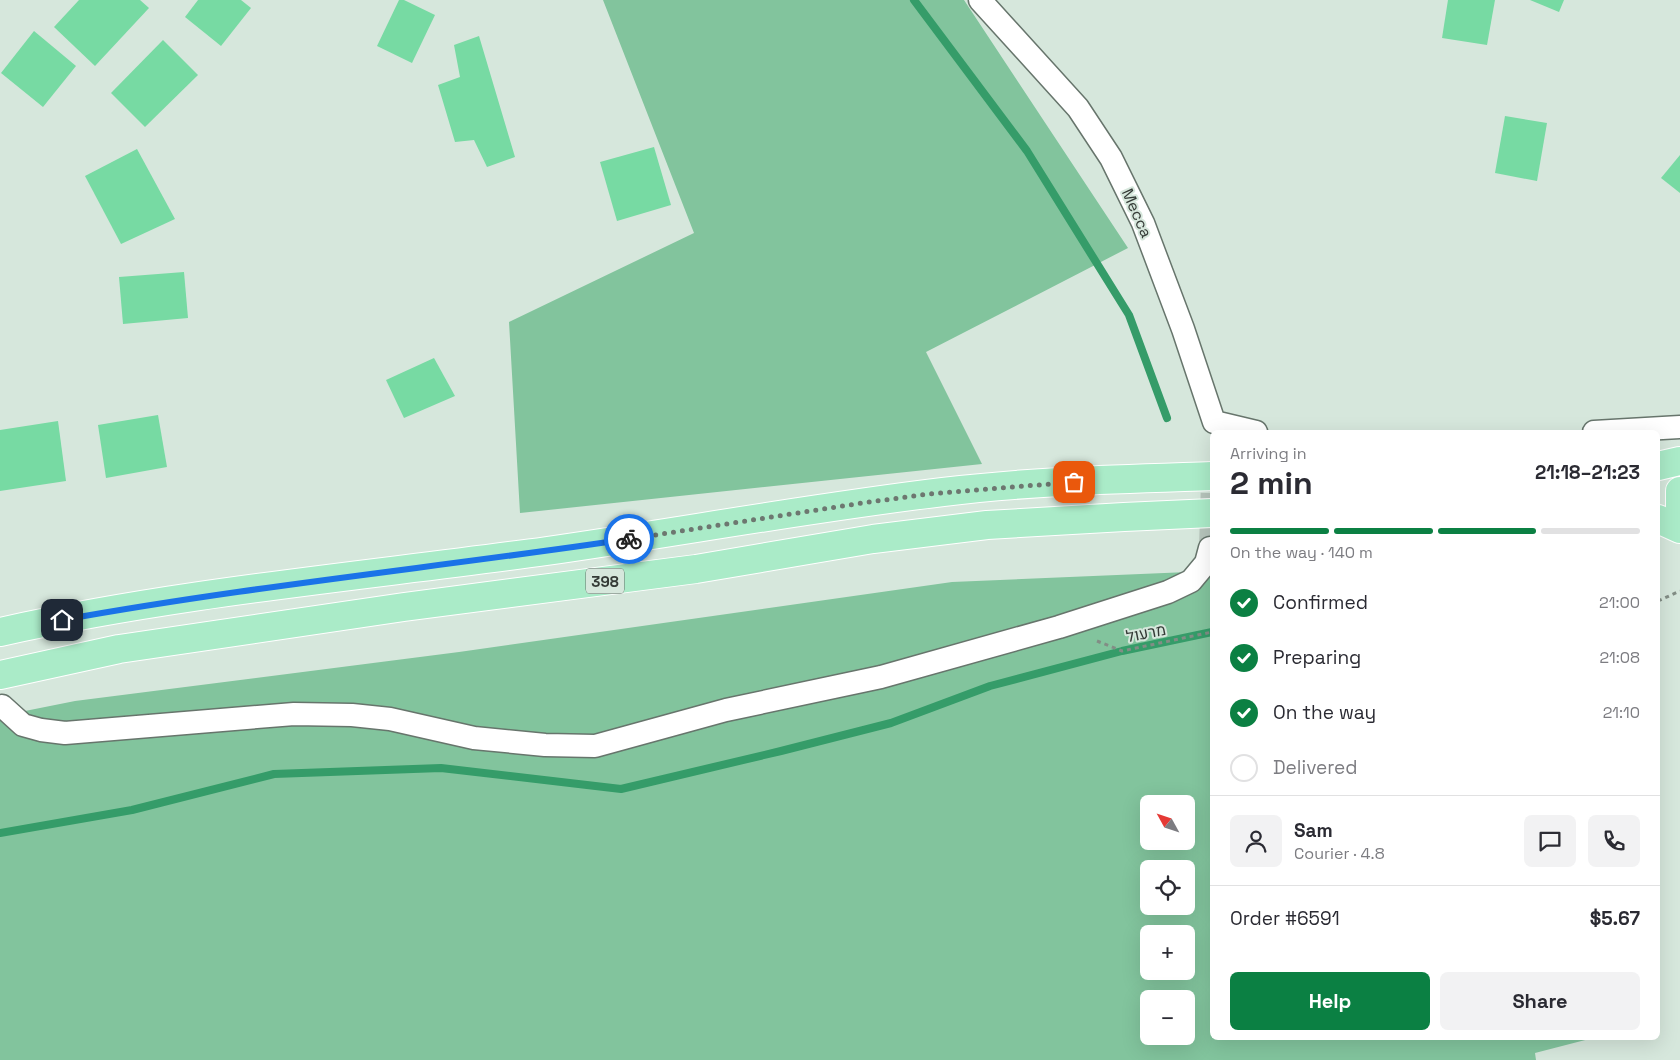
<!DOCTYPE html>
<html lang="en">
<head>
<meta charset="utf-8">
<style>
	:root { --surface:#fff; --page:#f2f2f3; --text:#2b2b33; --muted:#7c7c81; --line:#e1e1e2; --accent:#0b8043 }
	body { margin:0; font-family:"Space Grotesk",Heebo,sans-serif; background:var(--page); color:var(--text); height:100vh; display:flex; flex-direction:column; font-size:19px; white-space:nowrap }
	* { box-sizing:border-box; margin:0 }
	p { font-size:16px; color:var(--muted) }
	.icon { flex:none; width:28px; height:28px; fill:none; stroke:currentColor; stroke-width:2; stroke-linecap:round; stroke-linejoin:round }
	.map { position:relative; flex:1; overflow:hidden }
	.sheet { position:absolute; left:1210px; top:430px; width:450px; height:610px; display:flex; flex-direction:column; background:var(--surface); border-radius:8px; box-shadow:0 5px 20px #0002 }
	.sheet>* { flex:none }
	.needle { width:32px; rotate:310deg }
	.buttons { position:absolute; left:1140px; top:795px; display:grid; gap:10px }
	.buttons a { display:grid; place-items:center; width:55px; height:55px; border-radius:8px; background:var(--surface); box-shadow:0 5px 20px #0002; font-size:25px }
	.pin { position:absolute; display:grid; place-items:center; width:42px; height:42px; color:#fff; margin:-21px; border-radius:10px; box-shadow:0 2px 8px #0006 }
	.courier { position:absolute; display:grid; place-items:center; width:50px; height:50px; margin:-25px; border:4px solid #1a73e8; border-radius:50%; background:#fff; color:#222; box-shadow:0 1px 6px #0007 }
	.headline em { font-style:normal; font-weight:700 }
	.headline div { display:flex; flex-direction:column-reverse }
	.headline { display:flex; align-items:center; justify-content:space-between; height:85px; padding:0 20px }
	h1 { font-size:32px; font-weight:700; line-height:38px }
	.bar { display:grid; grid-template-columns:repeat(4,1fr); gap:8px 5px; align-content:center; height:60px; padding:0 20px }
	.bar i { height:6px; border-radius:4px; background:var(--line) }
	.bar .current { background:var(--accent) }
	.bar p { grid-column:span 4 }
	.line { display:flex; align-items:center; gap:12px; padding:0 20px; border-top:1px solid var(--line) }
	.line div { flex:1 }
	.round { display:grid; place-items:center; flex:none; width:52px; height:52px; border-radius:8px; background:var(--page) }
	ol { padding:0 20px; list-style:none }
	li { display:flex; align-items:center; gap:15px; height:55px }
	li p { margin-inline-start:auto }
	li .icon { padding:5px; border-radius:50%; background:var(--accent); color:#fff; stroke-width:4 }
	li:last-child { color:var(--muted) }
	li i { width:28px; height:28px; border:2px solid var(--line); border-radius:50% }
	.primary-button { display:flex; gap:10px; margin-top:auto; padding:10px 20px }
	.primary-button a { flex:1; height:58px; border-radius:8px; background:var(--accent); color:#fff; font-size:20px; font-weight:700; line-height:58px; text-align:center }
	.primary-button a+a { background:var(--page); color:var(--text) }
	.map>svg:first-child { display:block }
	.green { fill:#82c49d; fill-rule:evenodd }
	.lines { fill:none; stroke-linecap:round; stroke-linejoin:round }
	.stream { stroke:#359c69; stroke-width:8 }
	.building { fill:#77daa3 }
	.street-tunnel { stroke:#b6c4bb; stroke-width:22; stroke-dasharray:22 11; stroke-linecap:butt }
	.street-casing { stroke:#67756c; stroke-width:25 }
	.primary-casing { stroke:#fff; stroke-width:30 }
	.path { stroke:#828d85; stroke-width:3; stroke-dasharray:4 4; stroke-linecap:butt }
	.street { stroke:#fff; stroke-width:22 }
	.primary { stroke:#aaebc8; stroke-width:28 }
	.done { stroke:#6d7770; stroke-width:5; stroke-dasharray:0 9 }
	.route { stroke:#1a73e8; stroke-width:6 }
	.labels { text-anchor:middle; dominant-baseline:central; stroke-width:4; stroke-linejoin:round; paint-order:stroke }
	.shield { fill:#d6e7dc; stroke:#656e68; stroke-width:1 }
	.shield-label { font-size:15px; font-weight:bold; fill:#343a36 }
	.street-label { font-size:16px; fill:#343a36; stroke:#d6e7dc }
</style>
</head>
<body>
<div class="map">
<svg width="1680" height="1060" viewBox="0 0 1680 1060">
	<rect width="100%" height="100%" fill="#d6e7dc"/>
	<g class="green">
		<polygon points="603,0 964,0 1128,248 926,352 982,464 520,513 509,322 694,233"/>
		<path d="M1212,571v467h381l-58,15 1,7h-1536v-344l75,-15 384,-49 493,-70zM1149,804h37v37h-37zM1149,869h37v37h-37zM1149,934h37v37h-37zM1149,999h37v37h-37z"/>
	</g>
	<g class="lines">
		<g class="stream">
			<polyline points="914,0 1027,151 1129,315 1167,418"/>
			<polyline points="0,833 132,810 274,774 441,768 621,789 781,751 891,723 990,686 1122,651 1212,632"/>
		</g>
	</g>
	<g class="building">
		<polygon points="79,0 140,0 149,8 95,66 54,27"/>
		<polygon points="198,0 241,0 251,8 221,46 185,17"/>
		<polygon points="399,0 404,0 435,15 412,63 377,46"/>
		<polygon points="1448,0 1495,0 1487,45 1442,38"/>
		<polygon points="1530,0 1564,0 1559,12"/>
		<polygon points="34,31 76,66 43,107 1,73"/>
		<polygon points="479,36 515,157 487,167 474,140 455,142 438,85 460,77 454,45"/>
		<polygon points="163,40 198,75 145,127 111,93"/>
		<polygon points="1505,116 1547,123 1537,181 1495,173"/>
		<polygon points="654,147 671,205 617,221 600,162"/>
		<polygon points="137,149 175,219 121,244 85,176"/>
		<polygon points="1680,155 1680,193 1661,178"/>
		<polygon points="184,272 188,318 123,324 119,277"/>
		<polygon points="434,358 455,396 404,418 386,380"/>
		<polygon points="158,415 167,467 106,478 98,425"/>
		<polygon points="58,421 66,481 0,491 0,430"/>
	</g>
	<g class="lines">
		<polyline class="street-tunnel" points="1210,548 1212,482"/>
		<defs>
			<g id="street">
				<polyline points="980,0 1078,108 1111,158 1143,223 1183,329 1214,422 1256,432"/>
				<polyline points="1594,432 1680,427"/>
				<polyline points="2,706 23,725 41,730 65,733 294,714 352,715 390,719 474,738 545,745 595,746 726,710 881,677 1059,627 1168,592 1191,581 1206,563 1210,548"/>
			</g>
			<g id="primary">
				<polyline points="1658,466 1680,461"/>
				<polyline points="1680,491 1680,506"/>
				<polyline points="1658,519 1680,529"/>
				<path d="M0,632c180,-40 365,-56 547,-81 132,-19 263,-43 396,-59 89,-11 180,-13 269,-16"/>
				<polyline points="0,675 119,649 404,607 696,569 873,539 987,525 1124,517 1212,513"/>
			</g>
		</defs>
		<use href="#street" class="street-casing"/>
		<use href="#primary" class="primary-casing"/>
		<g class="path">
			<polyline points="1658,601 1680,591"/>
			<polyline points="1097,641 1122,651 1212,632"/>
		</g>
		<use href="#street" class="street"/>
		<use href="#primary" class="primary"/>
	</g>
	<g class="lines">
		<polyline class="done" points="629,539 862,503 929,494 1074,482"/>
		<path class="route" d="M62,620c188,-34 378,-53 567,-81"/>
	</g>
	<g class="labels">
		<rect class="shield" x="586" y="568.5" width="38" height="25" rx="4"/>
		<g class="shield-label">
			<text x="605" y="581">398</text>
		</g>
		<g class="street-label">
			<text transform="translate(1137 213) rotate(66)">Mecca</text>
			<text transform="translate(1146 633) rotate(-11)">מרעול</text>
		</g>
	</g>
</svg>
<div class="buttons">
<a><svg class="needle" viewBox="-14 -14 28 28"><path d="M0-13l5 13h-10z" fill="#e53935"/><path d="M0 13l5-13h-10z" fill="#7c7c81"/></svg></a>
<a><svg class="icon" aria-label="locate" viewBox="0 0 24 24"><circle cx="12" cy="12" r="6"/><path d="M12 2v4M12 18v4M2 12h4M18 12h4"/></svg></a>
<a>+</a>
<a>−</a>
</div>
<div class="pin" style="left:1074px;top:482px;background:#ea580c"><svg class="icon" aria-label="bag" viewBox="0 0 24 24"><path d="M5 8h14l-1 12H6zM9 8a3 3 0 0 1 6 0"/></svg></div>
<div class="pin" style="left:62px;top:620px;background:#1f2937"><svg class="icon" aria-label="home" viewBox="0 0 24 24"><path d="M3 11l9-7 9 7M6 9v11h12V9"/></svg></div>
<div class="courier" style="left:629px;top:539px"><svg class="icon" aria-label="bike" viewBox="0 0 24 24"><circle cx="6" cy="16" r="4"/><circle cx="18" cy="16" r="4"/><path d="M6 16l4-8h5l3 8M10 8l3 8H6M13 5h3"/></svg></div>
<section class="sheet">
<div class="headline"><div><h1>2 min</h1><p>Arriving in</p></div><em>21:18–21:23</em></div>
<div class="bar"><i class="current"></i><i class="current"></i><i class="current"></i><i></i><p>On the way · 140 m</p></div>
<ol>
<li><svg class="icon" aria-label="check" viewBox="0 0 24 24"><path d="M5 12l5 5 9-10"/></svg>Confirmed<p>21:00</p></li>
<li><svg class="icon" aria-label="check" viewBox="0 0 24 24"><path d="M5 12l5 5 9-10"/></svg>Preparing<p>21:08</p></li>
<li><svg class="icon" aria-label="check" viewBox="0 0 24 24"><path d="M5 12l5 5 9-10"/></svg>On the way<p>21:10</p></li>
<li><i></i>Delivered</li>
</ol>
<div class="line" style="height:90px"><a class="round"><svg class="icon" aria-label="person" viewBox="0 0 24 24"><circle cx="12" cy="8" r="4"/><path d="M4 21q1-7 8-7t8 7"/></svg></a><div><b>Sam</b><p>Courier · 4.8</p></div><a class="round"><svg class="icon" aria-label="chat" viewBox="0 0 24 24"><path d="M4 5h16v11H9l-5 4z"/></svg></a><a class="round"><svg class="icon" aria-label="phone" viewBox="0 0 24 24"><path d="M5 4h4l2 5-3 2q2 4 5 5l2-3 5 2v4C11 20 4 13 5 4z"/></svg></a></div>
<div class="line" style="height:65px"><div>Order #6591</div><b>$5.67</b></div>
<div class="primary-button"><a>Help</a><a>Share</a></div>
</section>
</div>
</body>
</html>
